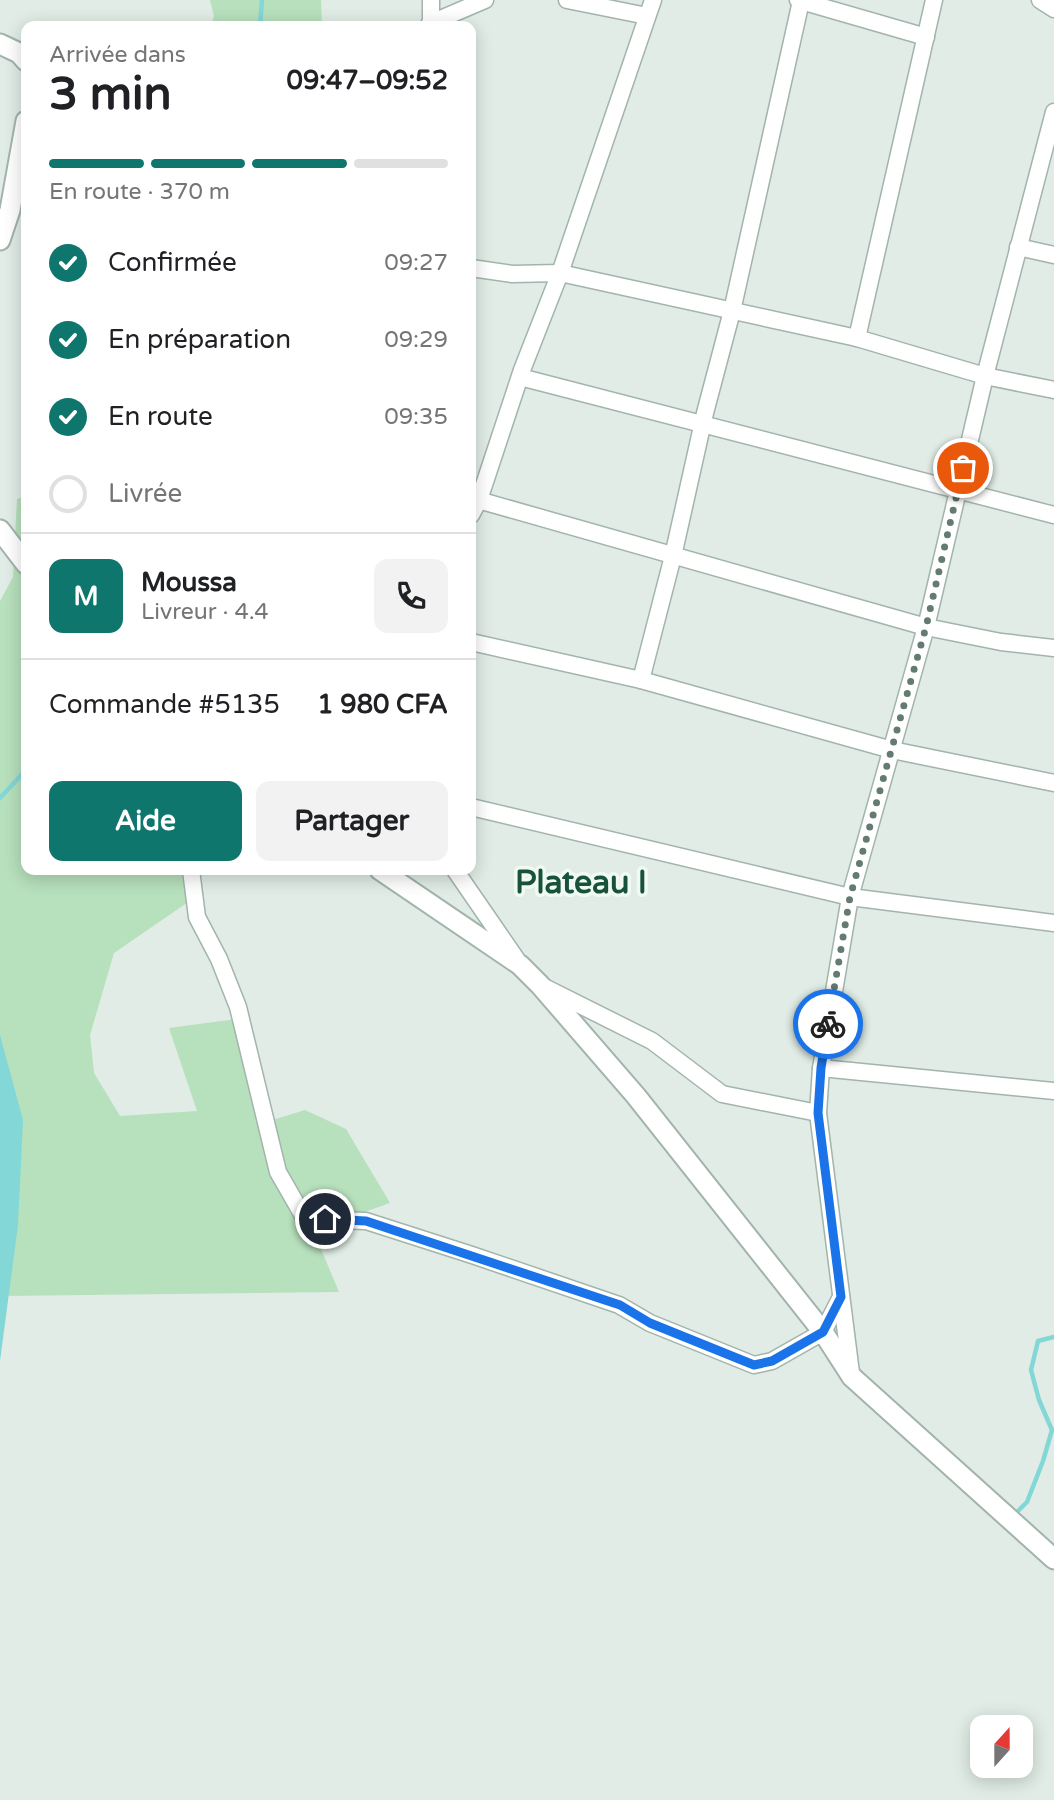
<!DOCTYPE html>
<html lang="fr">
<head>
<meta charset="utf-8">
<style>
	:root { --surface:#fff; --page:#f2f2f2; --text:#202124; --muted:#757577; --line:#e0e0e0; --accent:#0f766e }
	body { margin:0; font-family:"Varela Round",sans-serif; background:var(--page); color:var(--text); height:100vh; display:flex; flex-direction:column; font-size:26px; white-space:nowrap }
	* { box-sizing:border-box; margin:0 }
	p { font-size:23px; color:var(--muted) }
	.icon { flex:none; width:38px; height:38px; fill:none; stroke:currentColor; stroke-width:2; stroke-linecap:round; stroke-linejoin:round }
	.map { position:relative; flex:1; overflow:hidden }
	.sheet { position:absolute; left:21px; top:21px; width:455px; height:854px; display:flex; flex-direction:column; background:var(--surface); border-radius:14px; box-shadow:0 4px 18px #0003 }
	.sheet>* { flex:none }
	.needle { width:46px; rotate:21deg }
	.fabs { position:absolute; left:970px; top:1715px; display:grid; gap:14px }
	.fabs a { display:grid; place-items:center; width:63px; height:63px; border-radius:14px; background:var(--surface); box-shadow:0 4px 18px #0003; font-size:35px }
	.pin { position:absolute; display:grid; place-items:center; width:60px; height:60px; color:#fff; margin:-30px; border:4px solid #fff; border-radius:50%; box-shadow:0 2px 7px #0007 }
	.courier { position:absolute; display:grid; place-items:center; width:70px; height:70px; margin:-35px; border:5px solid #1a73e8; border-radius:50%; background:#fff; color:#222; box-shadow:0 2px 9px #0007 }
	.summary em { font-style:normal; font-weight:700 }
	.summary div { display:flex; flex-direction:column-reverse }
	.summary { display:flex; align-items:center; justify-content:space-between; height:119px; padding:0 28px }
	h1 { font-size:46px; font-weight:700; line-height:52px }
	.bar { display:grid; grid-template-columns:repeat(4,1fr); gap:10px 7px; align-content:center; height:84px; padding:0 28px }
	.bar i { height:9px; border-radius:5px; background:var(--line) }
	.bar .selected { background:var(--accent) }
	.bar p { grid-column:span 4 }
	.line { display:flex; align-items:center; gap:18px; padding:0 28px; border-top:2px solid var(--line) }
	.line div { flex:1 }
	.round { display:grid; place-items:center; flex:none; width:74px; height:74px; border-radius:14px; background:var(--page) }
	ol { padding:0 28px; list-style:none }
	li { display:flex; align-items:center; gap:21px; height:77px }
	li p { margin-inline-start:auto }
	li .icon { padding:7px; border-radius:50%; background:var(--accent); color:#fff; stroke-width:4 }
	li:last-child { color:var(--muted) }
	li i { width:38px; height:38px; border:4px solid var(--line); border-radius:50% }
	.primary-button { display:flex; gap:14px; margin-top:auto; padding:14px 28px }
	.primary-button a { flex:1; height:80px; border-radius:14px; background:var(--accent); color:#fff; font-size:28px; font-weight:700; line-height:80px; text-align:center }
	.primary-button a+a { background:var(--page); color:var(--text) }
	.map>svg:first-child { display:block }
	.green { fill:#b7e0bc }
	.water { fill:#83d7d6 }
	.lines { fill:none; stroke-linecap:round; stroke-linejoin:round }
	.stream { stroke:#83d7d6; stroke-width:4.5 }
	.minor-casing { stroke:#a2b4ab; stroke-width:19 }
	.tertiary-casing { stroke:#a2b4ab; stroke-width:23 }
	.minor { stroke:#fff; stroke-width:16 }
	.tertiary { stroke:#fff; stroke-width:19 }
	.done { stroke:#637b70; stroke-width:7; stroke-dasharray:0 12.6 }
	.route { stroke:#1a73e8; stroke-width:9 }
	.labels { text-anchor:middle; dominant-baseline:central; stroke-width:7; stroke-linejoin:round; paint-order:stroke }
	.district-label { font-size:32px; font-weight:bold; fill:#19523b; stroke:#f1f9f4 }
</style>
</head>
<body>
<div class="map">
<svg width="1054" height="1800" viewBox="0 0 1054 1800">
	<rect width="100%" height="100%" fill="#e0ece5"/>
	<g class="green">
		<polygon points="210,0 321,0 322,26 211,26 214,16"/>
		<polygon points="26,496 26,870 188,870 194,898 114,953 90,1035 94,1073 120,1116 197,1111 169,1028 244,1018 266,1122 305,1110 346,1129 390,1203 313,1230 339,1292 0,1296 0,601 13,577 17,499"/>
	</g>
	<polygon class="water" points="0,1035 23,1120 18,1225 0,1361"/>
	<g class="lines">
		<g class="stream">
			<polyline points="260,26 262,0"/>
			<polyline points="0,798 26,770"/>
			<polyline points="1018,1511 1027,1502 1043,1461 1052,1430 1039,1400 1031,1370 1038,1341 1054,1337"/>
		</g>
		<defs>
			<g id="minor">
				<polyline points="567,0 647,16"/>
				<polyline points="798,0 926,37"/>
				<polyline points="1040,0 1054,9"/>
				<polyline points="431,23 431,0"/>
				<polyline points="428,26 431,23 485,0"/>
				<polyline points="1018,247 1054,255"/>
				<polyline points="471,268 512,274 560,273 857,338 985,376 1054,390"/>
				<polyline points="857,338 934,0"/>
				<polyline points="520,377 1054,515"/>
				<polyline points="471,498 926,627 1001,642 1054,648"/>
				<polyline points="471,515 479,500 522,370 560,273 653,0"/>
				<polyline points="471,642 641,680 892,750 1054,783"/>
				<polyline points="641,680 673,556 705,413 732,311 801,1"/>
				<polyline points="471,807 850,897 1054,923"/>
				<polyline points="191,870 197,917 219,959 238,1007 278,1172 305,1219 366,1221 472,1255 619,1305 650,1323 754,1365 772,1361 823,1332 841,1297"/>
				<polyline points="455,870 517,960"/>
				<polyline points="546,988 652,1041 722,1094 818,1113"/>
				<polyline points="821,1068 1054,1091"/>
				<polyline points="851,1373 818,1113 821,1068 850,897 926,627 985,376 1054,112"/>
			</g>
			<g id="tertiary">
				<polyline points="0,44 19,53 26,61"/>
				<polyline points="0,240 10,210 26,121"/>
				<polyline points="0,530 26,564"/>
				<polyline points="380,870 520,965 540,985 636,1096 823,1332 852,1377 1054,1559"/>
			</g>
		</defs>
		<use href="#minor" class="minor-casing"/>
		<use href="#tertiary" class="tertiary-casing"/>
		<use href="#minor" class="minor"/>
		<use href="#tertiary" class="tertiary"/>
	</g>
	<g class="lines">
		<polyline class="done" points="828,1024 850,897 926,627 963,468"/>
		<polyline class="route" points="325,1219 366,1221 393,1230 620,1305 650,1323 754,1365 772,1361 823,1332 841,1297 818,1113 821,1068 828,1024"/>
	</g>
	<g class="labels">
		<g class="district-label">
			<text x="581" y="883">Plateau I</text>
		</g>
	</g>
</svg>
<div class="fabs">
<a><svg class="needle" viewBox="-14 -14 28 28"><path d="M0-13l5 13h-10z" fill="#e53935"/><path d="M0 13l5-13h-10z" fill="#757577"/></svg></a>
</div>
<div class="pin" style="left:963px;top:468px;background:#ea580c"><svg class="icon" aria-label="bag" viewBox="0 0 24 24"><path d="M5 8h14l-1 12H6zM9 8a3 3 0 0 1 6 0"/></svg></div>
<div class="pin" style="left:325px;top:1219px;background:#1f2937"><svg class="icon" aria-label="home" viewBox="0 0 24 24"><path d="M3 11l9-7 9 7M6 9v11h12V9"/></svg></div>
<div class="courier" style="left:828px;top:1024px"><svg class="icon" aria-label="bike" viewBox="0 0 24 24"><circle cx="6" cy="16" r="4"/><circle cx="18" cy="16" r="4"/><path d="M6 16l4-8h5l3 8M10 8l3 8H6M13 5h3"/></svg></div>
<section class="sheet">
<div class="summary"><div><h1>3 min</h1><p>Arrivée dans</p></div><em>09:47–09:52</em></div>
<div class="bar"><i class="selected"></i><i class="selected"></i><i class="selected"></i><i></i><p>En route · 370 m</p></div>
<ol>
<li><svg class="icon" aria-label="check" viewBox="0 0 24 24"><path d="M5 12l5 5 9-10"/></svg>Confirmée<p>09:27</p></li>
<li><svg class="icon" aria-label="check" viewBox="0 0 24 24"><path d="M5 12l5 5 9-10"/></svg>En préparation<p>09:29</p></li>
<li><svg class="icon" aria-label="check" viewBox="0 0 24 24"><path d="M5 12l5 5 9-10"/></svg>En route<p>09:35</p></li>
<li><i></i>Livrée</li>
</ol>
<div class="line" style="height:126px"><b class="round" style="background:var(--accent);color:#fff">M</b><div><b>Moussa</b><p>Livreur · 4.4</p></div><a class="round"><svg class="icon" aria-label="phone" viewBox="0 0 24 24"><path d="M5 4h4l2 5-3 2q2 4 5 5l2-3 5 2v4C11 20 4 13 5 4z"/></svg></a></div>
<div class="line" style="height:91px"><div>Commande #5135</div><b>1 980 CFA</b></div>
<div class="primary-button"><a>Aide</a><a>Partager</a></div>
</section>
</div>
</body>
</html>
